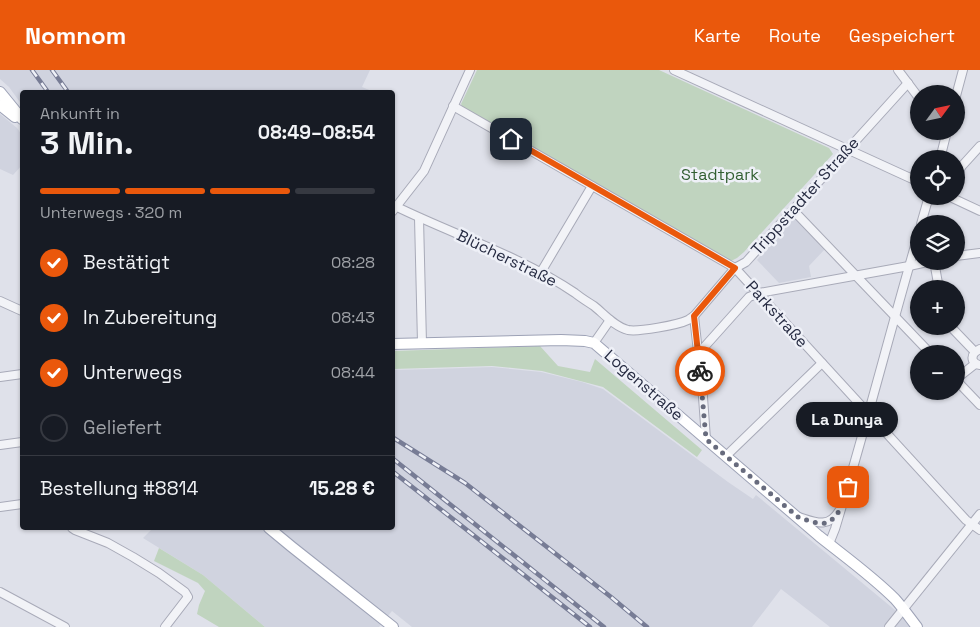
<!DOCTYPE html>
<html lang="de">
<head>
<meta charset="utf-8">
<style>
	:root { --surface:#171b24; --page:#20242c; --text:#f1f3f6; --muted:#9ea1a6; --line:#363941; --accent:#ea580c }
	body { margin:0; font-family:"Space Grotesk",sans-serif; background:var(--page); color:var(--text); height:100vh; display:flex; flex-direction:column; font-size:19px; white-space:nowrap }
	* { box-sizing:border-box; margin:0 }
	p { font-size:16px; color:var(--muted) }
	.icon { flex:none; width:28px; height:28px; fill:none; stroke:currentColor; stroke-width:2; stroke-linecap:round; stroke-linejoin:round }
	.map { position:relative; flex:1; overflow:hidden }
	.side { position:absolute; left:20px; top:20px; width:375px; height:440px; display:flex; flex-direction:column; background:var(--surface); border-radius:5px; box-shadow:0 1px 4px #0004 }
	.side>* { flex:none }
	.needle { width:32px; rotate:57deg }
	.tools { position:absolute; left:910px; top:15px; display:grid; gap:10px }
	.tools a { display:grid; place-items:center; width:55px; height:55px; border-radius:50%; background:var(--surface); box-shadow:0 1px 4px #0004; font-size:25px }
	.pin { position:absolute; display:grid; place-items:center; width:42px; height:42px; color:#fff; margin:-21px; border-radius:10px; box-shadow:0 2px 8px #0006 }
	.courier { position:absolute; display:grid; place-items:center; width:50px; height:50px; margin:-25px; border:4px solid #ea580c; border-radius:50%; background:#fff; color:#222; box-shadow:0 1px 6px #0007 }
	.bubble { position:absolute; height:35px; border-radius:18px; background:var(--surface); box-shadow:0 1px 4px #0004; font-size:16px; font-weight:700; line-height:35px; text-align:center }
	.summary em { font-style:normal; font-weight:700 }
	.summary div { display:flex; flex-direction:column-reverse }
	.summary { display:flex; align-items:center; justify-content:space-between; height:85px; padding:0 20px }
	h1 { font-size:32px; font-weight:700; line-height:38px }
	.bar { display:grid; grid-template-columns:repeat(4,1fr); gap:8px 5px; align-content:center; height:60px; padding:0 20px }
	.bar i { height:6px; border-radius:4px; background:var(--line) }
	.bar .current { background:var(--accent) }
	.bar p { grid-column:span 4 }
	.line { display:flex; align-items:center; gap:12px; padding:0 20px; border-top:1px solid var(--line) }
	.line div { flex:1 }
	ol { padding:0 20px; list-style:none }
	li { display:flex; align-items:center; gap:15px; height:55px }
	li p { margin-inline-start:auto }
	li .icon { padding:5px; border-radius:50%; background:var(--accent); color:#fff; stroke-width:4 }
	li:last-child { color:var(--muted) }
	li i { width:28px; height:28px; border:2px solid var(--line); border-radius:50% }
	header { display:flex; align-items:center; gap:30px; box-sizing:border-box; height:70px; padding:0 25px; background:var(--accent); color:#fff }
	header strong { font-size:24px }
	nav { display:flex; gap:28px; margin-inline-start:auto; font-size:18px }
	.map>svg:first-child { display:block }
	.built { fill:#d0d3df }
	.green { fill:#c0d4bf }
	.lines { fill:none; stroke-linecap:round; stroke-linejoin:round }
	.minor-casing { stroke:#a8aab8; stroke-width:10 }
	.major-casing { stroke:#9da2b6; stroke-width:12 }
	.minor { stroke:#f2f3f7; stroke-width:8 }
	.major { stroke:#fff; stroke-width:10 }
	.rail-casing { stroke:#777c95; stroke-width:4.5 }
	.rail { stroke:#eef0f7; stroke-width:2.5; stroke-dasharray:8; stroke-linecap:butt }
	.done { stroke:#676b7d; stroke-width:5; stroke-dasharray:0 9 }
	.route { stroke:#ea580c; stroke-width:6 }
	.labels { text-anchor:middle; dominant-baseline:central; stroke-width:5; stroke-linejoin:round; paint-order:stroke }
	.park-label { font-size:16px; fill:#325f32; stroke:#eef0f7 }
	.street-label { font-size:16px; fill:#262b42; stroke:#eef0f7 }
</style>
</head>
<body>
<header>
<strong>Nomnom</strong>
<nav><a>Karte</a><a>Route</a><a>Gespeichert</a></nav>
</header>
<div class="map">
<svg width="980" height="557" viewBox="0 0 980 557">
	<rect width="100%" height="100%" fill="#dfe1ea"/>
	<g class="built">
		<polygon points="0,0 370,0 362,17 374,22 22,22 22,35 9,17 0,9"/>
		<polygon points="0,44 17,58 22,65 22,95 13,105 0,99"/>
		<polygon points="794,148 825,179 809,196 811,207 779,213 757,190"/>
		<polygon points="492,297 541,302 582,312 603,319 728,412 753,429 756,425 907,550 912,557 830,557 781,519 752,557 412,557 392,541 379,557 265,557 203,505 143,468 153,458 392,458 393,300 435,299"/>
	</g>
	<g class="green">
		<polygon points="477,0 659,0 829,78 833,84 744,182 737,188 731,191 463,38 461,34"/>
		<polygon points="540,276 558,296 590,302 595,289 702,380 697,387 603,317 542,301 492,296 393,299 393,281"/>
		<polygon points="159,478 203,505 265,557 219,557 197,544 199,535 205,521 198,513 154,491"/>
	</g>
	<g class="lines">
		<defs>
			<g id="minor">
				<polyline points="674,0 919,112"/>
				<polyline points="898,0 919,28"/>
				<polyline points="956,26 963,0"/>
				<polyline points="453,36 735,198 966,450 980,460"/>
				<polyline points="940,89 947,61"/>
				<polyline points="956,95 961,97 980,76"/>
				<polyline points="956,108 961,97"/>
				<polyline points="948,126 980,141"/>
				<path d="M397,137c60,29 123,49 178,86 6,5 13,9 19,13 10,8 21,21 34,24 10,2 50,-5 60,-10 2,-1 4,-3 6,-4l41,-48 11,-6 162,-179"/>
				<polyline points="793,140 931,284"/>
				<polyline points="392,142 424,101 470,0"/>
				<polyline points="419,148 422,273"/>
				<polyline points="921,154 929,126"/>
				<polyline points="956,186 980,183"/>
				<polyline points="934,191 939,219"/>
				<polyline points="541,202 592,116"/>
				<polyline points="0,231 22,241"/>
				<polyline points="694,246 703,327 706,369"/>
				<polyline points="950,256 975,282"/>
				<polyline points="594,273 610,250"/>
				<path d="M980,279l-5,3c-5,6 -2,12 5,13"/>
				<polyline points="698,284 749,227 759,223 909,196 932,191"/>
				<polyline points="0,307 22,304"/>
				<polyline points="956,309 975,294"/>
				<polyline points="956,310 980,335"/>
				<polyline points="0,375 22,372"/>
				<polyline points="726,386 822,293"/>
				<polyline points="0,437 22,434"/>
				<path d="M799,447c16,5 29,12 40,-6"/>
				<polyline points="72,458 75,460 108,473 133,487 159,503 185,522 188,527 165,557"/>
				<path d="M829,474l6,-15c30,-98 55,-198 84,-297"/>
				<polyline points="0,522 65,557"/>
				<polyline points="889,557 980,444"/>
			</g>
			<g id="major">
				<polyline points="0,22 22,49"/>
				<polyline points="0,35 15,47"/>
				<path d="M392,274l169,-4 24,1 9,2 225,193c25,20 53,40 76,63 8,9 15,19 22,28"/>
				<polyline points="269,458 292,477 393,557"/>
			</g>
		</defs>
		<use href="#minor" class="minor-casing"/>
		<use href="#major" class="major-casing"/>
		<use href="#minor" class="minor"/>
		<use href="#major" class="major"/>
		<defs>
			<g id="rail">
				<polyline points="32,0 48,22"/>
				<polyline points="52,0 68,22"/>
				<polyline points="392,367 465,413 611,527 647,557"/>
				<polyline points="392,388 604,557"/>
				<polyline points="392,401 590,557"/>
			</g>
		</defs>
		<use href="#rail" class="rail-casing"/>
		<use href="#rail" class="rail"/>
	</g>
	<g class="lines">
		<path class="done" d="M700,301l6,68 92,78c7,2 19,8 27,6 15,-4 19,-24 23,-36"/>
		<polyline class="route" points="511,69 735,198 694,246 700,301"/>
	</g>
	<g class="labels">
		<g class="park-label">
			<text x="720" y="104">Stadtpark</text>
		</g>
		<g class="street-label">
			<text transform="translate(805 126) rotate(-48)">Trippstadter Straße</text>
			<text transform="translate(507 188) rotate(26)">Blücherstraße</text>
			<text transform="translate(777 244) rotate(48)">Parkstraße</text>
			<text transform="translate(644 315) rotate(41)">Logenstraße</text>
		</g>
	</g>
</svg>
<div class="tools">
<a><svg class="needle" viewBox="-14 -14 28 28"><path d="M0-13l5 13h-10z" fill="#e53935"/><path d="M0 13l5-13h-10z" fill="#9ea1a6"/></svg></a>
<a><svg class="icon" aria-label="locate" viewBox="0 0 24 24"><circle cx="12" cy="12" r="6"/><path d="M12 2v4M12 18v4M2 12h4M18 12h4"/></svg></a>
<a><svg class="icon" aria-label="layers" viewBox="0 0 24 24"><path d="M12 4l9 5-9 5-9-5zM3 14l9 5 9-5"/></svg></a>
<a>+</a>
<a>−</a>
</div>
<div class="pin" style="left:848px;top:417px;background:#ea580c"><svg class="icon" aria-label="bag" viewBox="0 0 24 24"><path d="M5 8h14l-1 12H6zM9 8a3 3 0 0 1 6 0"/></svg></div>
<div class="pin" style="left:511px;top:69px;background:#1f2937"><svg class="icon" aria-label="home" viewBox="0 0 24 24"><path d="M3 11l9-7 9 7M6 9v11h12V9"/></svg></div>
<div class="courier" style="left:700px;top:301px"><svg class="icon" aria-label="bike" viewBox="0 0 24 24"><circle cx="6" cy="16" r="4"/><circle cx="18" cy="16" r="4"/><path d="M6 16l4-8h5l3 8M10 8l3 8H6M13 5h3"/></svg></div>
<div class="bubble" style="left:796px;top:332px;width:102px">La Dunya</div>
<section class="side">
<div class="summary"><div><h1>3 Min.</h1><p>Ankunft in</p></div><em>08:49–08:54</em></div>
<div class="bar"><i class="current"></i><i class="current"></i><i class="current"></i><i></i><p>Unterwegs · 320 m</p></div>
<ol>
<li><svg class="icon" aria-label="check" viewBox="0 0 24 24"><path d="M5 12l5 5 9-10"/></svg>Bestätigt<p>08:28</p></li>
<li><svg class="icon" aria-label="check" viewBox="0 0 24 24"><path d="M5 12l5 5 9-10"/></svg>In Zubereitung<p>08:43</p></li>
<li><svg class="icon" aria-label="check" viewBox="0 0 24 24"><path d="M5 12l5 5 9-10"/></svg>Unterwegs<p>08:44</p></li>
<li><i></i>Geliefert</li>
</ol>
<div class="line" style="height:65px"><div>Bestellung #8814</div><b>15.28 €</b></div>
</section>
</div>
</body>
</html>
